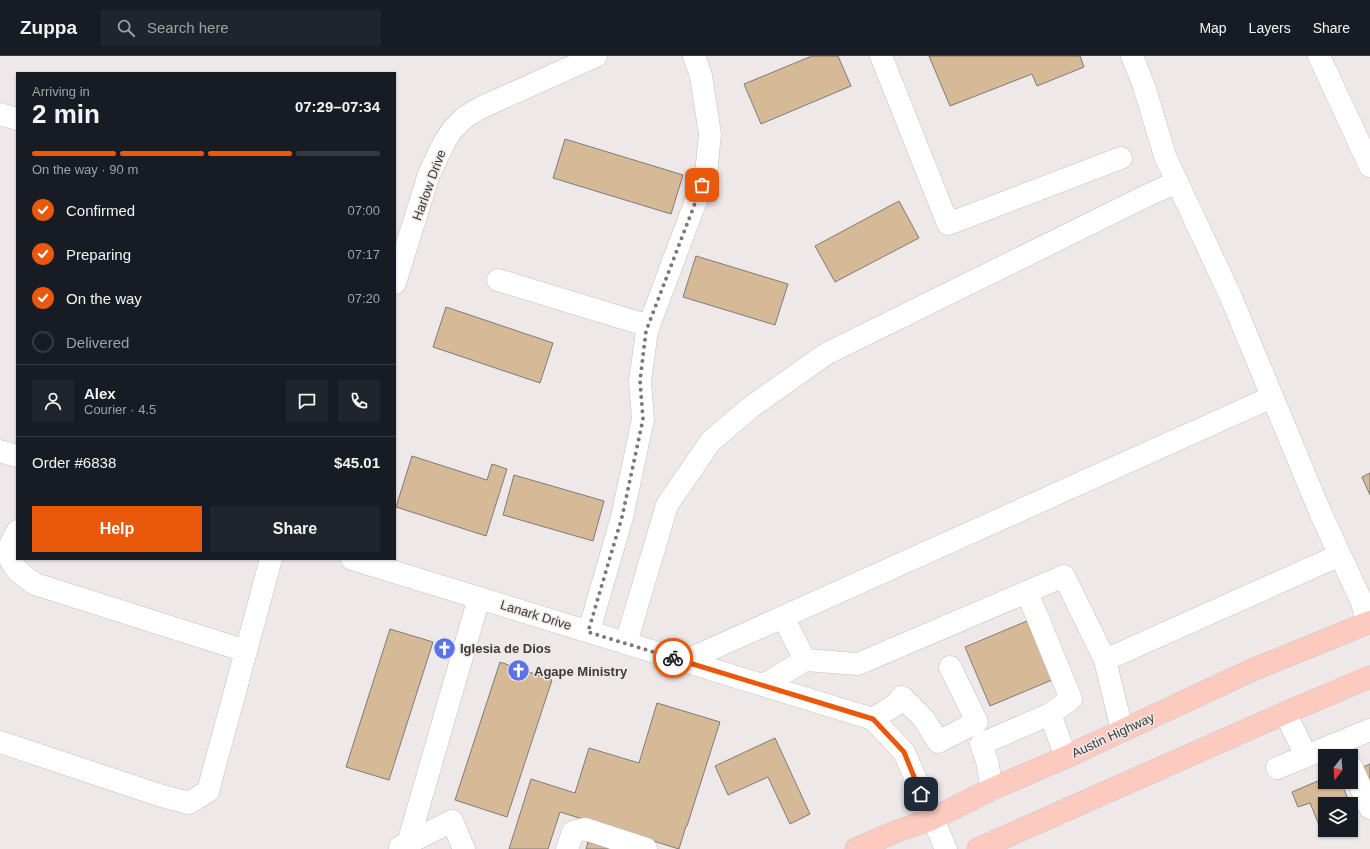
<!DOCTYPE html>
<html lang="en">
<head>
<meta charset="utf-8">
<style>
	:root { --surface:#171b24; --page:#20242c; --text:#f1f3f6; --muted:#9ea1a6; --line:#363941; --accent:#ea580c }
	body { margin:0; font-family:Arial,sans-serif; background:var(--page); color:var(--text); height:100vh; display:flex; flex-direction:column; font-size:15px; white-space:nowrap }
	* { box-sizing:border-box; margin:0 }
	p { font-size:13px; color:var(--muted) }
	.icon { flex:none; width:22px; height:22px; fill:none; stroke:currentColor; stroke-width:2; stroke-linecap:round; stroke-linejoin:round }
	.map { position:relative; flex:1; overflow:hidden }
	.panel { position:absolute; left:16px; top:16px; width:380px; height:488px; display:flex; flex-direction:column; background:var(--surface); border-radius:0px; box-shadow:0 1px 3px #0004 }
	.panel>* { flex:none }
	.needle { width:26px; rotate:197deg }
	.fabs { position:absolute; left:1318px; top:693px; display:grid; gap:8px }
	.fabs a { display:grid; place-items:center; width:40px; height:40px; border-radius:0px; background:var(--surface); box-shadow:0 1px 3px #0004; font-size:20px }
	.pin { position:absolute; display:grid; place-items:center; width:34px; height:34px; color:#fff; margin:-17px; border-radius:8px; box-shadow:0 2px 6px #0006 }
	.courier { position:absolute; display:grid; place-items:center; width:40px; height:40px; margin:-20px; border:3px solid #ea580c; border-radius:50%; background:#fff; color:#222; box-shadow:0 1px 5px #0007 }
	.head em { font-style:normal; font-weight:700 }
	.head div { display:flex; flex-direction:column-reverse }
	.head { display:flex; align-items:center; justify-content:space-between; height:68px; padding:0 16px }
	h1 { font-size:26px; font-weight:700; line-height:30px }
	.bar { display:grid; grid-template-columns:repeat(4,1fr); gap:6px 4px; align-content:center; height:48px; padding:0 16px }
	.bar i { height:5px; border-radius:3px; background:var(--line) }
	.bar .selected { background:var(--accent) }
	.bar p { grid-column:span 4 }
	.line { display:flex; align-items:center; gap:10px; padding:0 16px; border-top:1px solid var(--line) }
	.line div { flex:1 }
	.round { display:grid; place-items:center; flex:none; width:42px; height:42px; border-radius:0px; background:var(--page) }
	ol { padding:0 16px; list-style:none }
	li { display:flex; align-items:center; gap:12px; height:44px }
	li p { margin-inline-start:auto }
	li .icon { padding:4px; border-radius:50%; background:var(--accent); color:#fff; stroke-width:4 }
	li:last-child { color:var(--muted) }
	li i { width:22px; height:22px; border:2px solid var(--line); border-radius:50% }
	.cta { display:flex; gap:8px; margin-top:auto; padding:8px 16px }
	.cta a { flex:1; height:46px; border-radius:0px; background:var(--accent); color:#fff; font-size:16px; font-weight:700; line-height:46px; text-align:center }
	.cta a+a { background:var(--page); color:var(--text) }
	header { display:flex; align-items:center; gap:24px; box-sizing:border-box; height:56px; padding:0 20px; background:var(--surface); border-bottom:1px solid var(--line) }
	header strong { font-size:19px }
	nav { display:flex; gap:22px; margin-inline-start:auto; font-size:14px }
	.search { width:280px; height:36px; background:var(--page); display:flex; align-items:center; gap:10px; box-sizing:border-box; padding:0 14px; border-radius:0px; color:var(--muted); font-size:15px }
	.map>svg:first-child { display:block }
	.building { fill:#d6b996; stroke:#7e7b78 }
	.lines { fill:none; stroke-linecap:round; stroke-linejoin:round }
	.minor-casing { stroke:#c4c0be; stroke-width:23 }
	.major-casing { stroke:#c9c8c8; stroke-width:23 }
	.minor { stroke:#fff; stroke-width:22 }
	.major { stroke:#fccabe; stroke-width:22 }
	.done { stroke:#7b7877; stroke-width:4; stroke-dasharray:0 7.2 }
	.route { stroke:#ea580c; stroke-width:5 }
	.labels { text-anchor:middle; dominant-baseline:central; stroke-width:3; stroke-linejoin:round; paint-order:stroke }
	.street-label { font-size:13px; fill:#3d3b3a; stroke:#eee9e8 }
	.poi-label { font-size:13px; font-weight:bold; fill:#3d3b3a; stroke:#eee9e8; text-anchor:start }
</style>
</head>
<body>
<header>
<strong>Zuppa</strong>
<div class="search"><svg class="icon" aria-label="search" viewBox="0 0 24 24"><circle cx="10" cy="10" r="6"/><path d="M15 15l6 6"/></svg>Search here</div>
<nav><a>Map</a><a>Layers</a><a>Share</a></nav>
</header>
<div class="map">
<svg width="1370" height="793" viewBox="0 0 1370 793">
	<rect width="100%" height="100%" fill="#eee9e8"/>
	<g class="building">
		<polygon points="812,0 838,0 851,30 761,68 744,28"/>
		<polygon points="929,0 1080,0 1084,11 1037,30 1032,18 950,50"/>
		<polygon points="565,83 683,119 671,158 553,122"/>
		<polygon points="899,145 919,182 835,226 815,190"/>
		<polygon points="696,200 788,228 775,269 683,241"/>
		<polygon points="446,251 553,287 540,327 433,291"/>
		<polygon points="412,400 487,424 492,408 507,413 486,480 396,451"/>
		<polygon points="1370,417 1370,439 1362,421"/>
		<polygon points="514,419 604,445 593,485 503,459"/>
		<polygon points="1027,565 1052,624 990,650 965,591"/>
		<polygon points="390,573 433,586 389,724 346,711"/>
		<polygon points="500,606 552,624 507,761 455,744"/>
		<polygon points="657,647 720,666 687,770 686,770 679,793 560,756 548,793 509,793 531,723 575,737 589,692 639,707"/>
		<polygon points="775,682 810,758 790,768 768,721 728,739 715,710"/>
		<polygon points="1370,708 1370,727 1363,711"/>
		<polygon points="1325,722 1325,726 1341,726 1350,748 1325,748 1325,774 1340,774 1324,781 1310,747 1298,751 1292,736"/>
		<polygon points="1351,749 1358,767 1351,770"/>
		<polygon points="588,786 611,793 586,793"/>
	</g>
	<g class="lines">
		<defs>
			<g id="minor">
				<polyline points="881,0 948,168 1121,102"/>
				<polyline points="1132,0 1144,30 1165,100 1230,239 1321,458 1361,544 1368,567"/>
				<polyline points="1319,0 1370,110"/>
				<polyline points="0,58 17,63"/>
				<polyline points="498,224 649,270"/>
				<polyline points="395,227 429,118 445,85 453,73 464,62 480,52 596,0"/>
				<polyline points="0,395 17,400"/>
				<path d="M17,475c-2,5 -6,10 -7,15 -5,18 12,29 25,38l211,67"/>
				<polyline points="352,503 873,663 904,696 946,793"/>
				<polyline points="783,561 805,604"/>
				<polyline points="589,575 622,461 639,382 643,363 640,325 647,275 706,118 710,78 701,20 694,0"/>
				<polyline points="626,587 667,449 711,385 751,351 826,298 1144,141 1177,126"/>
				<polyline points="1105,604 1340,499"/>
				<polyline points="685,605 1272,341"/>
				<polyline points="764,629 805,604 858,608 1064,520 1105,604 1122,674"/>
				<polyline points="1285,657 1306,699"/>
				<polyline points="1050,658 1066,701"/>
				<polyline points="873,663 895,649 902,641 924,663 938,686 977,666 950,611"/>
				<polyline points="0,686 162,740 189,747 208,735 271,503"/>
				<polyline points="1351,710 1370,752"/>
				<polyline points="1277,712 1370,674"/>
				<polyline points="992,733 987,705 981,688 1050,658 1071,643 1027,536"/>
				<polyline points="408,787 479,542"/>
				<polyline points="400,791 452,765 464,793"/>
				<polyline points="567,793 573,776 585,773 646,793"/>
			</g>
			<g id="major">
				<polyline points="856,793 895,776 932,763 992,733 1066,701 1250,615 1370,566"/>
				<polyline points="978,793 1285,657 1370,621"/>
			</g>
		</defs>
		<use href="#minor" class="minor-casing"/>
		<use href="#major" class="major-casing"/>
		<use href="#minor" class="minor"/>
		<use href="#major" class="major"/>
	</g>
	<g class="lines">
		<polyline class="done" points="673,602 588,576 622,461 639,382 643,363 640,325 646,275 702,129"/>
		<polyline class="route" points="673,602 873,663 904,696 921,738"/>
	</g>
	<defs>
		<symbol id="church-disc" viewBox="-11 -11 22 22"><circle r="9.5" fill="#5a73e9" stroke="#eee9e8"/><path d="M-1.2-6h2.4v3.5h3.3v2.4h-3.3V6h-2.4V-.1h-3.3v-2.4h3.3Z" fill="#fff"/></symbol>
	</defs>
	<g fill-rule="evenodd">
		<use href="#church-disc" x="432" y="580" width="25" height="25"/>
		<use href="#church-disc" x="506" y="602" width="25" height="25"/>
	</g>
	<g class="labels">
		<g class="street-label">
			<text transform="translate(429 129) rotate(-70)">Harlow Drive</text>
			<text transform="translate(536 559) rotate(17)">Lanark Drive</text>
			<text transform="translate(1113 679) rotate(-25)">Austin Highway</text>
		</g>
		<g class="poi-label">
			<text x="460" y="592">Iglesia de Dios</text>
			<text x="534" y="615">Agape Ministry</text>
		</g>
	</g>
</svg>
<div class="fabs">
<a><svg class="needle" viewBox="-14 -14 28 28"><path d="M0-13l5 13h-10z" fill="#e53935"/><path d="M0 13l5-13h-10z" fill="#9ea1a6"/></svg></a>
<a><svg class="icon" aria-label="layers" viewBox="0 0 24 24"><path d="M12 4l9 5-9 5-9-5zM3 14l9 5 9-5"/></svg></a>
</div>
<div class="pin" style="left:702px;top:129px;background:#ea580c"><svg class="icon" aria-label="bag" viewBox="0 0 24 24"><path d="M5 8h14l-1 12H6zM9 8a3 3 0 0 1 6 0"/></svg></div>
<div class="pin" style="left:921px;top:738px;background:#1f2937"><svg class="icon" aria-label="home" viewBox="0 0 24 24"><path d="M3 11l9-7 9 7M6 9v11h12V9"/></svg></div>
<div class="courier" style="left:673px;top:602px"><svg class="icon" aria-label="bike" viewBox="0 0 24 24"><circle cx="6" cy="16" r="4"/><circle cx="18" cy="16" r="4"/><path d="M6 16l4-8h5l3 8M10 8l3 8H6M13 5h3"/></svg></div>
<section class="panel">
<div class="head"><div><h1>2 min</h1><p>Arriving in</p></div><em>07:29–07:34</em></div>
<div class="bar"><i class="selected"></i><i class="selected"></i><i class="selected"></i><i></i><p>On the way · 90 m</p></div>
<ol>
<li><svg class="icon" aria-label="check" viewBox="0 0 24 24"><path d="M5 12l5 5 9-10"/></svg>Confirmed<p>07:00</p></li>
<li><svg class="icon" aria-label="check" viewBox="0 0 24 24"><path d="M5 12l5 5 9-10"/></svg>Preparing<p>07:17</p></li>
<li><svg class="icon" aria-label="check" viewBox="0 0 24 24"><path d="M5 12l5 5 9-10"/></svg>On the way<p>07:20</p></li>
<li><i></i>Delivered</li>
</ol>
<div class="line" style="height:72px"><a class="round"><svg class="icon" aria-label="person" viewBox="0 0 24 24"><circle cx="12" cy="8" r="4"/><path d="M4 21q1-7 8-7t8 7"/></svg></a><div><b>Alex</b><p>Courier · 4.5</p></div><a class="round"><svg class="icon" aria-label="chat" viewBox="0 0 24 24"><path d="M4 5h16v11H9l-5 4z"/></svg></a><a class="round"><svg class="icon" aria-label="phone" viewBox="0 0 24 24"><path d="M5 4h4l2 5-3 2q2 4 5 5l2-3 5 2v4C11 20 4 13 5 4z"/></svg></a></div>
<div class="line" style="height:52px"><div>Order #6838</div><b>$45.01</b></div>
<div class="cta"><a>Help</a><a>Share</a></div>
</section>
</div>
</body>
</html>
